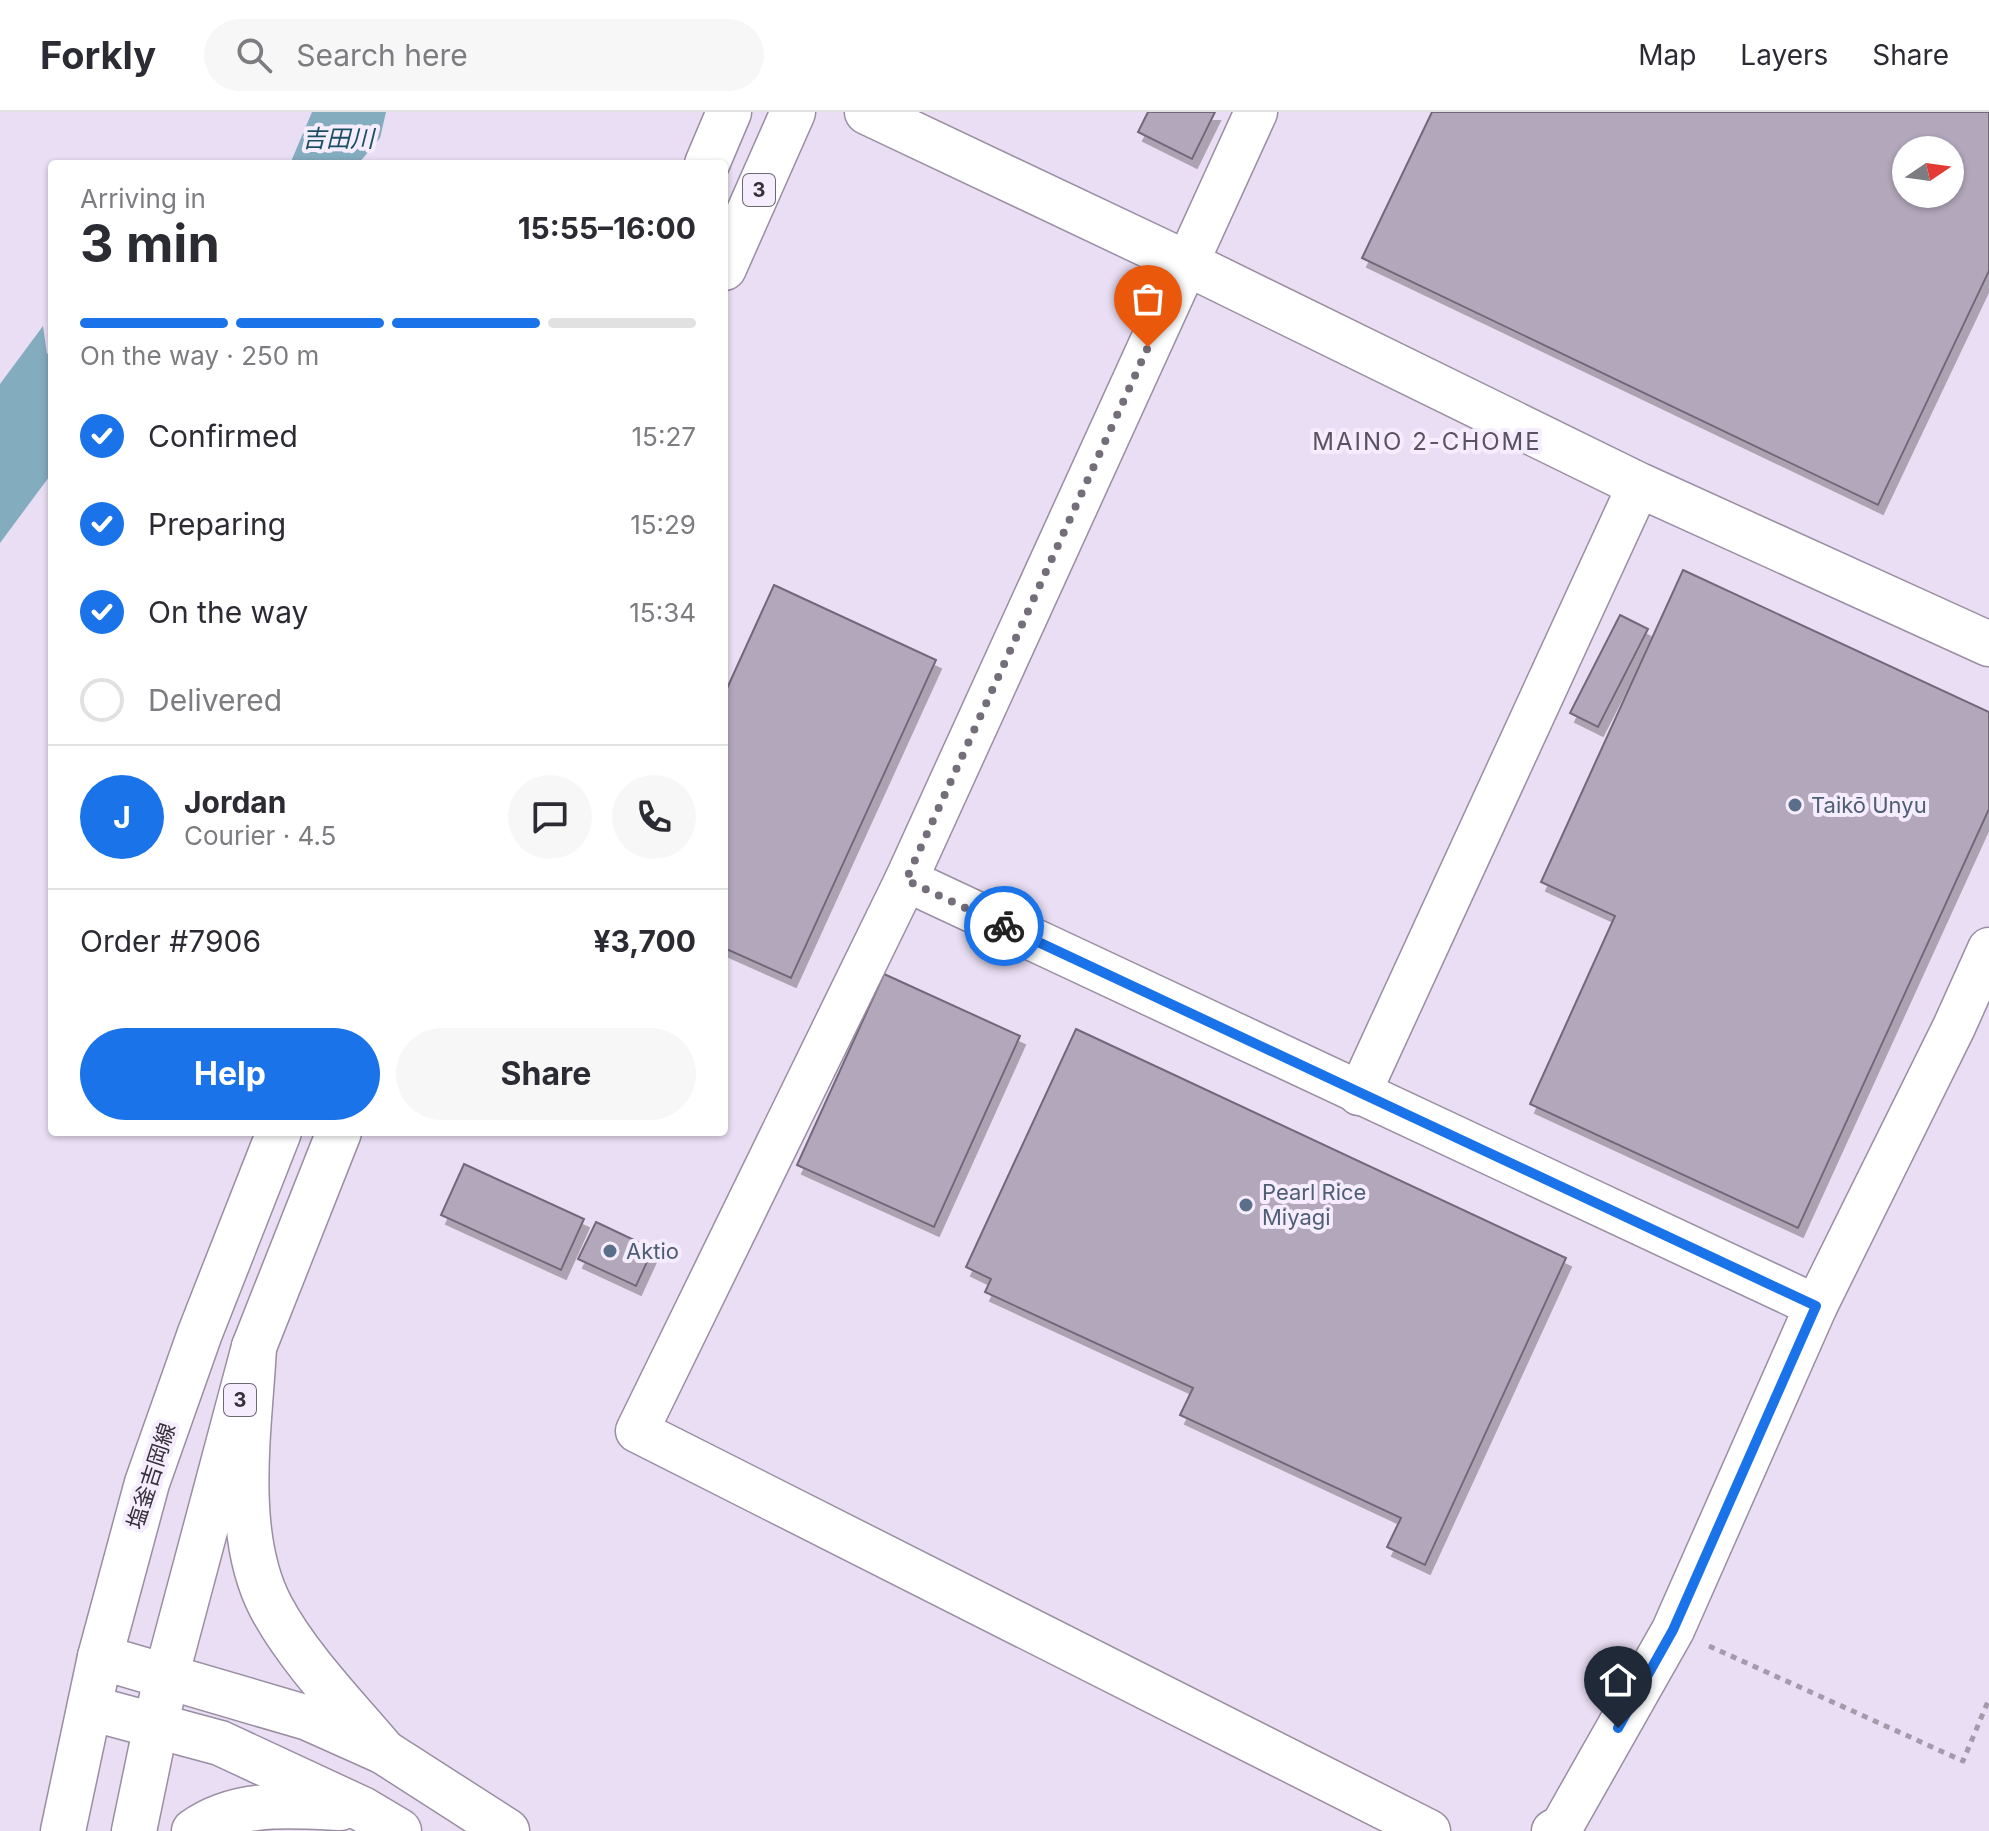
<!DOCTYPE html>
<html lang="en">
<head>
<meta charset="utf-8">
<style>
	:root { --surface:#fff; --page:#f7f7f7; --text:#2b2b33; --muted:#7c7c81; --line:#e1e1e2; --accent:#1a73e8 }
	body { margin:0; font-family:Inter,"Noto Sans JP",sans-serif; background:var(--page); color:var(--text); height:100vh; display:flex; flex-direction:column; font-size:30px; white-space:nowrap }
	* { box-sizing:border-box; margin:0 }
	p { font-size:26px; color:var(--muted) }
	.icon { flex:none; width:44px; height:44px; fill:none; stroke:currentColor; stroke-width:2; stroke-linecap:round; stroke-linejoin:round }
	.map { position:relative; flex:1; overflow:hidden }
	.side { position:absolute; left:48px; top:48px; width:680px; height:976px; display:flex; flex-direction:column; background:var(--surface); border-radius:8px; box-shadow:0 2px 6px #0004 }
	.side>* { flex:none }
	.needle { width:52px; rotate:77deg }
	.controls { position:absolute; left:1892px; top:24px; display:grid; gap:16px }
	.controls a { display:grid; place-items:center; width:72px; height:72px; border-radius:50%; background:var(--surface); box-shadow:0 2px 6px #0004; font-size:40px }
	.pin { position:absolute; display:grid; place-items:center; width:68px; height:68px; color:#fff; margin:-82px -34px; border-radius:50% 50% 50% 0; rotate:-45deg; box-shadow:0 0 8px #0007 }
	.pin .icon { rotate:45deg }
	.courier { position:absolute; display:grid; place-items:center; width:80px; height:80px; margin:-40px; border:6px solid #1a73e8; border-radius:50%; background:#fff; color:#222; box-shadow:0 2px 10px #0007 }
	.summary em { font-style:normal; font-weight:700 }
	.summary div { display:flex; flex-direction:column-reverse }
	.summary { display:flex; align-items:center; justify-content:space-between; height:136px; padding:0 32px }
	h1 { font-size:52px; font-weight:700; line-height:60px }
	.bar { display:grid; grid-template-columns:repeat(4,1fr); gap:12px 8px; align-content:center; height:96px; padding:0 32px }
	.bar i { height:10px; border-radius:6px; background:var(--line) }
	.bar .active { background:var(--accent) }
	.bar p { grid-column:span 4 }
	.line { display:flex; align-items:center; gap:20px; padding:0 32px; border-top:2px solid var(--line) }
	.line div { flex:1 }
	.round { display:grid; place-items:center; flex:none; width:84px; height:84px; border-radius:42px; background:var(--page) }
	ol { padding:0 32px; list-style:none }
	li { display:flex; align-items:center; gap:24px; height:88px }
	li p { margin-inline-start:auto }
	li .icon { padding:8px; border-radius:50%; background:var(--accent); color:#fff; stroke-width:4 }
	li:last-child { color:var(--muted) }
	li i { width:44px; height:44px; border:4px solid var(--line); border-radius:50% }
	.action { display:flex; gap:16px; margin-top:auto; padding:16px 32px }
	.action a { flex:1; height:92px; border-radius:48px; background:var(--accent); color:#fff; font-size:32px; font-weight:700; line-height:92px; text-align:center }
	.action a+a { background:var(--page); color:var(--text) }
	header { display:flex; align-items:center; gap:48px; box-sizing:border-box; height:112px; padding:0 40px; background:var(--surface); border-bottom:2px solid var(--line) }
	header strong { font-size:38px }
	nav { display:flex; gap:44px; margin-inline-start:auto; font-size:28px }
	.search { width:560px; height:72px; background:var(--page); display:flex; align-items:center; gap:20px; box-sizing:border-box; padding:0 28px; border-radius:44px; color:var(--muted); font-size:30px }
	.map>svg:first-child { display:block }
	.water { fill:#83acbe }
	.building { fill:#b2a7bb; stroke:#72687a; stroke-width:2; fill-rule:evenodd; filter:url(#shadow) }
	.lines { fill:none; stroke-linecap:round; stroke-linejoin:round }
	.minor-casing { stroke:#998ea2; stroke-width:45 }
	.tertiary-casing { stroke:#998ea2; stroke-width:47 }
	.primary-casing { stroke:#998ea2; stroke-width:47 }
	.motorway-casing { stroke:#998ea2; stroke-width:47 }
	.path { stroke:#a39bab; stroke-width:5; stroke-dasharray:6 6; stroke-linecap:butt }
	.minor { stroke:#fff; stroke-width:42 }
	.tertiary { stroke:#fff; stroke-width:44 }
	.primary { stroke:#fff; stroke-width:44 }
	.motorway { stroke:#fff; stroke-width:44 }
	.done { stroke:#746d7a; stroke-width:8; stroke-dasharray:0 14.4 }
	.route { stroke:#1a73e8; stroke-width:10 }
	.service-dot { fill:#5c6f8a; stroke:#f5ecfd; stroke-width:3 }
	.labels { text-anchor:middle; dominant-baseline:central; stroke-width:8; stroke-linejoin:round; paint-order:stroke }
	.shield { fill:#f5ecfd; stroke:#6f6874; stroke-width:2 }
	.shield-label { font-size:20px; font-weight:bold; fill:#353039 }
	.service-label { font-size:22px; fill:#4e5e75; stroke:#f5ecfd; text-anchor:start }
	.street-label { font-size:22px; fill:#353039; stroke:#f5ecfd }
	.water-label { font-size:24px; font-style:italic; fill:#184f63; stroke:#f5ecfd }
	.neighbourhood-label { font-size:24px; letter-spacing:2px; fill:#5a5162; stroke:#f5ecfd }
</style>
</head>
<body>
<header>
<strong>Forkly</strong>
<div class="search"><svg class="icon" aria-label="search" viewBox="0 0 24 24"><circle cx="10" cy="10" r="6"/><path d="M15 15l6 6"/></svg>Search here</div>
<nav><a>Map</a><a>Layers</a><a>Share</a></nav>
</header>
<div class="map">
<svg width="1989" height="1719" viewBox="0 0 1989 1719">
	<defs>
		<filter id="shadow"><feDropShadow dx="5" dy="9" stdDeviation="0" flood-color="#0004"/></filter>
	</defs>
	<rect width="100%" height="100%" fill="#e9def3"/>
	<g class="water">
		<polygon points="312,0 386,0 380,26 358,52 290,52"/>
		<polygon points="43,214 47,242 52,238 52,361 0,431 0,272"/>
	</g>
	<g class="building">
		<polygon points="1148,0 1215,0 1192,47 1138,20"/>
		<path d="M1432,0h557v159l-111,234 -516,-247zM1906,38h44v44h-44z"/>
		<polygon points="1683,458 1989,600 1989,697 1798,1116 1530,992 1615,804 1541,770"/>
		<polygon points="774,473 936,548 791,866 724,836 724,583"/>
		<polygon points="1620,503 1648,517 1598,615 1570,601"/>
		<polygon points="884,862 1020,924 934,1115 797,1053"/>
		<polygon points="1076,917 1566,1146 1425,1453 1387,1435 1401,1406 1180,1303 1193,1276 985,1180 991,1167 966,1155"/>
		<polygon points="464,1052 584,1107 561,1158 441,1103"/>
		<polygon points="596,1110 653,1137 636,1174 578,1147"/>
	</g>
	<g class="lines">
		<defs>
			<g id="minor">
				<polyline points="1256,0 906,768 637,1319 1429,1719"/>
				<polyline points="906,768 1816,1194"/>
				<polyline points="1359,982 1639,373"/>
				<polyline points="1553,1719 1562,1714 1673,1518 1816,1194 1954,915 1989,837"/>
			</g>
			<polyline id="tertiary" points="867,0 1186,151 1639,373 1989,532"/>
			<g id="primary">
				<polyline points="707,52 729,0"/>
				<polyline points="724,156 793,0"/>
				<polyline points="63,1719 100,1545 147,1371 200,1221 279,1020"/>
				<polyline points="134,1719 166,1565 254,1235 339,1020"/>
			</g>
			<g id="motorway">
				<path d="M254,1235c-4,80 -22,186 17,260 27,51 76,101 113,145"/>
				<polyline points="100,1545 308,1606 384,1640 507,1719"/>
				<polyline points="90,1596 220,1631 362,1697 399,1719"/>
				<path d="M194,1719c44,-31 95,-25 146,-23"/>
			</g>
		</defs>
		<use href="#minor" class="minor-casing"/>
		<use href="#tertiary" class="tertiary-casing"/>
		<use href="#primary" class="primary-casing"/>
		<use href="#motorway" class="motorway-casing"/>
		<polyline class="path" points="1709,1534 1963,1649 1989,1587"/>
		<use href="#minor" class="minor"/>
		<use href="#tertiary" class="tertiary"/>
		<use href="#primary" class="primary"/>
		<use href="#motorway" class="motorway"/>
	</g>
	<g class="lines">
		<polyline class="done" points="1004,814 906,768 1148,235"/>
		<polyline class="route" points="1004,814 1816,1194 1673,1518 1618,1616"/>
	</g>
	<g class="service-dot">
		<circle cx="1795" cy="693" r="8"/>
		<circle cx="1246" cy="1093" r="8"/>
		<circle cx="610" cy="1139" r="8"/>
	</g>
	<g class="labels">
		<g class="shield">
			<rect x="743" y="62" width="32" height="32" rx="6"/>
			<rect x="224" y="1272" width="32" height="32" rx="6"/>
		</g>
		<g class="shield-label">
			<text x="759" y="78">3</text>
			<text x="240" y="1288">3</text>
		</g>
		<g class="service-label">
			<text x="1811" y="693">Taikō Unyu</text>
			<text x="1262" y="1080">Pearl Rice<tspan x="1262" dy="25">Miyagi</tspan></text>
			<text x="626" y="1139">Aktio</text>
		</g>
		<g class="street-label">
			<text transform="translate(151 1364) rotate(-72)">塩釜吉岡線</text>
		</g>
		<g class="water-label">
			<text x="338" y="26">吉田川</text>
		</g>
		<g class="neighbourhood-label">
			<text x="1427" y="329">MAINO 2-CHOME</text>
		</g>
	</g>
</svg>
<div class="controls">
<a><svg class="needle" viewBox="-14 -14 28 28"><path d="M0-13l5 13h-10z" fill="#e53935"/><path d="M0 13l5-13h-10z" fill="#7c7c81"/></svg></a>
</div>
<div class="pin" style="left:1148px;top:235px;background:#ea580c"><svg class="icon" aria-label="bag" viewBox="0 0 24 24"><path d="M5 8h14l-1 12H6zM9 8a3 3 0 0 1 6 0"/></svg></div>
<div class="pin" style="left:1618px;top:1616px;background:#1f2937"><svg class="icon" aria-label="home" viewBox="0 0 24 24"><path d="M3 11l9-7 9 7M6 9v11h12V9"/></svg></div>
<div class="courier" style="left:1004px;top:814px"><svg class="icon" aria-label="bike" viewBox="0 0 24 24"><circle cx="6" cy="16" r="4"/><circle cx="18" cy="16" r="4"/><path d="M6 16l4-8h5l3 8M10 8l3 8H6M13 5h3"/></svg></div>
<section class="side">
<div class="summary"><div><h1>3 min</h1><p>Arriving in</p></div><em>15:55–16:00</em></div>
<div class="bar"><i class="active"></i><i class="active"></i><i class="active"></i><i></i><p>On the way · 250 m</p></div>
<ol>
<li><svg class="icon" aria-label="check" viewBox="0 0 24 24"><path d="M5 12l5 5 9-10"/></svg>Confirmed<p>15:27</p></li>
<li><svg class="icon" aria-label="check" viewBox="0 0 24 24"><path d="M5 12l5 5 9-10"/></svg>Preparing<p>15:29</p></li>
<li><svg class="icon" aria-label="check" viewBox="0 0 24 24"><path d="M5 12l5 5 9-10"/></svg>On the way<p>15:34</p></li>
<li><i></i>Delivered</li>
</ol>
<div class="line" style="height:144px"><b class="round" style="background:var(--accent);color:#fff">J</b><div><b>Jordan</b><p>Courier · 4.5</p></div><a class="round"><svg class="icon" aria-label="chat" viewBox="0 0 24 24"><path d="M4 5h16v11H9l-5 4z"/></svg></a><a class="round"><svg class="icon" aria-label="phone" viewBox="0 0 24 24"><path d="M5 4h4l2 5-3 2q2 4 5 5l2-3 5 2v4C11 20 4 13 5 4z"/></svg></a></div>
<div class="line" style="height:104px"><div>Order #7906</div><b>¥3,700</b></div>
<div class="action"><a>Help</a><a>Share</a></div>
</section>
</div>
</body>
</html>
